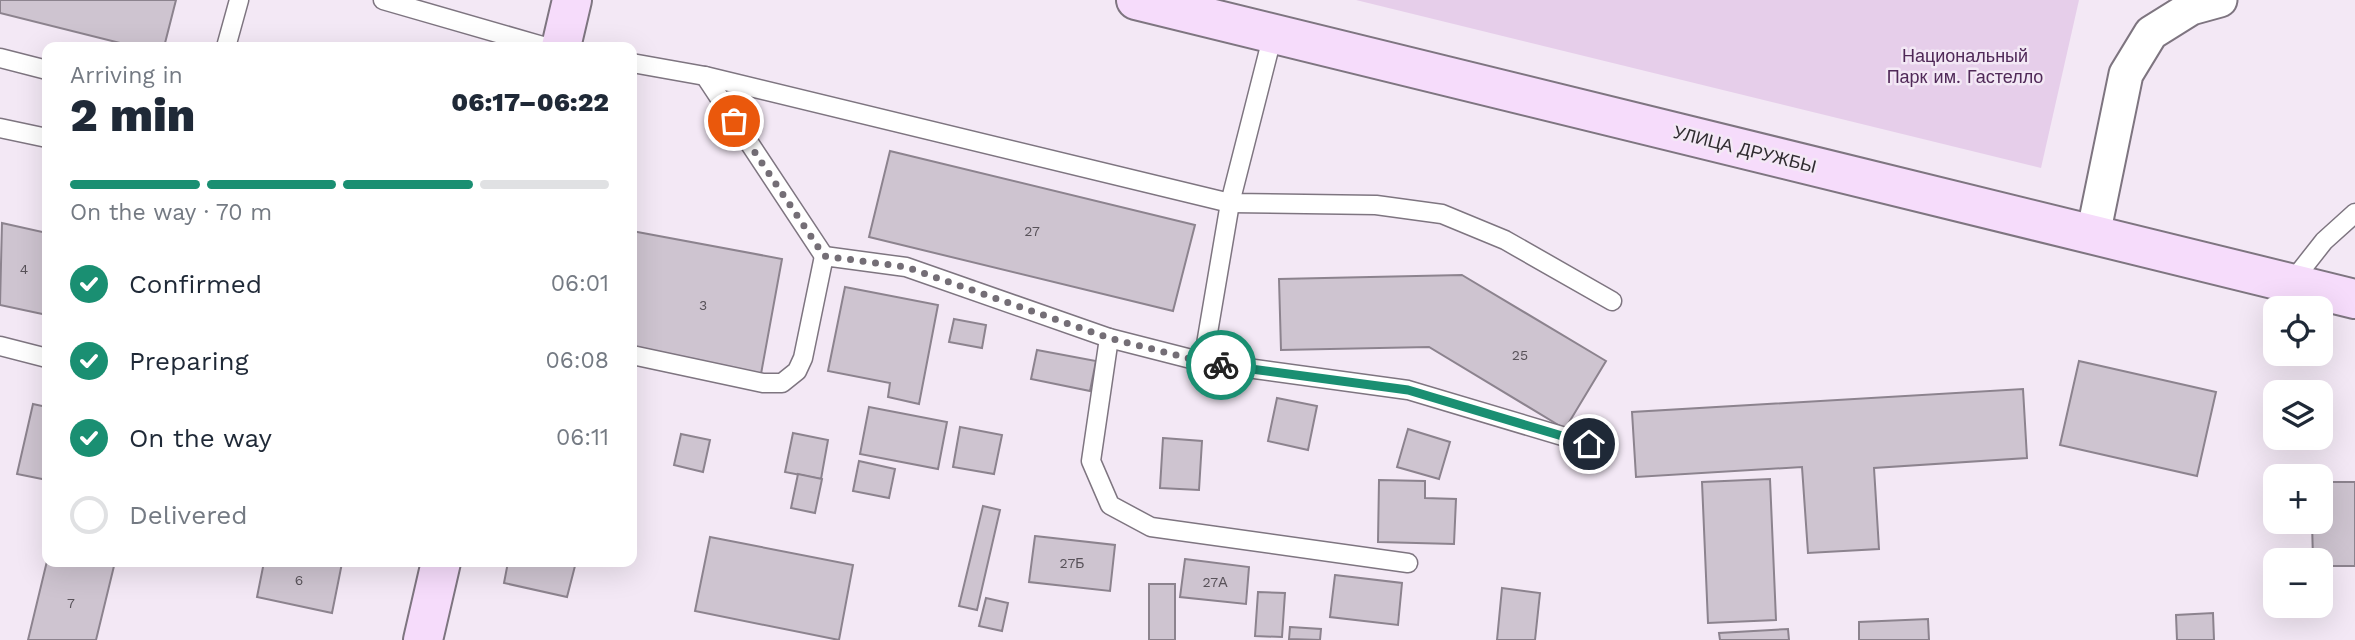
<!DOCTYPE html>
<html lang="en">
<head>
<meta charset="utf-8">
<style>
	:root { --surface:#fff; --page:#f6f6f7; --text:#1f2937; --muted:#747a83; --line:#e0e1e3; --accent:#1a8f72 }
	body { margin:0; font-family:"Work Sans",sans-serif; background:var(--page); color:var(--text); height:100vh; display:flex; flex-direction:column; font-size:26px; white-space:nowrap }
	* { box-sizing:border-box; margin:0 }
	p { font-size:23px; color:var(--muted) }
	.icon { flex:none; width:38px; height:38px; fill:none; stroke:currentColor; stroke-width:2; stroke-linecap:round; stroke-linejoin:round }
	.map { position:relative; flex:1; overflow:hidden }
	.drawer { position:absolute; left:42px; top:42px; width:595px; height:525px; display:flex; flex-direction:column; background:var(--surface); border-radius:14px; box-shadow:0 7px 28px #0002 }
	.drawer>* { flex:none }
	.buttons { position:absolute; left:2263px; top:296px; display:grid; gap:14px }
	.buttons a { display:grid; place-items:center; width:70px; height:70px; border-radius:14px; background:var(--surface); box-shadow:0 7px 28px #0002; font-size:35px }
	.pin { position:absolute; display:grid; place-items:center; width:60px; height:60px; color:#fff; margin:-30px; border:4px solid #fff; border-radius:50%; box-shadow:0 2px 7px #0007 }
	.courier { position:absolute; display:grid; place-items:center; width:70px; height:70px; margin:-35px; border:5px solid #1a8f72; border-radius:50%; background:#fff; color:#222; box-shadow:0 2px 9px #0007 }
	.head em { font-style:normal; font-weight:800 }
	.head div { display:flex; flex-direction:column-reverse }
	.head { display:flex; align-items:center; justify-content:space-between; height:119px; padding:0 28px }
	h1 { font-size:46px; font-weight:800; line-height:52px }
	.bar { display:grid; grid-template-columns:repeat(4,1fr); gap:10px 7px; align-content:center; height:84px; padding:0 28px }
	.bar i { height:9px; border-radius:5px; background:var(--line) }
	.bar .active { background:var(--accent) }
	.bar p { grid-column:span 4 }
	ol { padding:0 28px; list-style:none }
	li { display:flex; align-items:center; gap:21px; height:77px }
	li p { margin-inline-start:auto }
	li .icon { padding:7px; border-radius:50%; background:var(--accent); color:#fff; stroke-width:4 }
	li:last-child { color:var(--muted) }
	li i { width:38px; height:38px; border:4px solid var(--line); border-radius:50% }
	.map>svg:first-child { display:block }
	.green { fill:#e6ceea }
	.building { fill:#cec4d0; stroke:#8c838e; stroke-width:2 }
	.lines { fill:none; stroke-linecap:round; stroke-linejoin:round }
	.lane-casing { stroke:#7e7580; stroke-width:21 }
	.street-casing { stroke:#7e7580; stroke-width:37 }
	.secondary-casing { stroke:#7e7580; stroke-width:42 }
	.lane { stroke:#fff; stroke-width:18 }
	.street { stroke:#fff; stroke-width:33 }
	.secondary { stroke:#f6dcfb; stroke-width:38 }
	.done { stroke:#746e76; stroke-width:7; stroke-dasharray:0 12.6 }
	.route { stroke:#1a8f72; stroke-width:9 }
	.labels { text-anchor:middle; dominant-baseline:central; stroke-width:5; stroke-linejoin:round; paint-order:stroke }
	.number-label { font-size:14px; fill:#585259 }
	.park-label { font-size:18px; fill:#502958; stroke:#f3e8f5 }
	.street-label { font-size:18px; fill:#302c31; stroke:#f3e8f5 }
</style>
</head>
<body>
<div class="map">
<svg width="2355" height="640" viewBox="0 0 2355 640">
	<rect width="100%" height="100%" fill="#f3e8f5"/>
	<polygon class="green" points="1356,0 2079,0 2041,168"/>
	<g class="building">
		<polygon points="0,0 176,0 164,47 136,47 0,13"/>
		<polygon points="890,151 1195,225 1173,311 869,237"/>
		<polygon points="2,223 47,233 47,315 0,305"/>
		<polygon points="632,231 782,259 761,374 632,351"/>
		<polygon points="1462,275 1606,361 1565,429 1429,347 1281,350 1279,279"/>
		<polygon points="845,287 938,305 919,404 888,397 890,383 828,371"/>
		<polygon points="954,319 986,325 982,348 949,342"/>
		<polygon points="1037,350 1096,361 1090,391 1031,379"/>
		<polygon points="2079,361 2216,392 2197,476 2060,445"/>
		<polygon points="2023,389 2027,458 1874,468 1879,549 1808,553 1802,467 1636,477 1632,412"/>
		<polygon points="1277,398 1317,406 1308,450 1268,441"/>
		<polygon points="33,404 47,407 47,480 17,474"/>
		<polygon points="869,407 947,422 938,469 860,454"/>
		<polygon points="960,427 1002,435 994,474 953,467"/>
		<polygon points="1408,429 1450,442 1439,479 1397,467"/>
		<polygon points="793,433 828,440 821,479 785,472"/>
		<polygon points="681,434 710,440 703,472 674,465"/>
		<polygon points="1163,438 1202,441 1199,490 1160,488"/>
		<polygon points="859,461 895,469 889,498 853,491"/>
		<polygon points="798,474 822,479 815,513 791,508"/>
		<polygon points="1770,479 1776,620 1708,623 1702,482"/>
		<polygon points="1379,480 1425,481 1425,498 1456,499 1454,544 1378,542"/>
		<polygon points="2320,482 2355,482 2355,566 2320,566 2320,560 2313,560 2312,522 2320,522"/>
		<polygon points="983,506 1000,510 977,610 959,606"/>
		<polygon points="1035,536 1115,545 1110,591 1029,582"/>
		<polygon points="710,537 853,565 839,640 695,611"/>
		<polygon points="1185,559 1249,567 1246,604 1180,597"/>
		<polygon points="47,561 97,562 114,566 96,640 28,640"/>
		<polygon points="264,562 342,563 332,613 257,597"/>
		<polygon points="508,562 576,562 567,597 504,583"/>
		<polygon points="1335,575 1402,583 1398,625 1330,617"/>
		<rect x="1149" y="584" width="26" height="56"/>
		<polygon points="1502,588 1540,593 1535,640 1497,640"/>
		<polygon points="1258,592 1285,593 1282,637 1255,636"/>
		<polygon points="986,598 1008,603 1002,631 979,626"/>
		<polygon points="2213,613 2214,640 2177,640 2176,615"/>
		<polygon points="1928,619 1929,640 1859,640 1859,622"/>
		<polygon points="1290,627 1321,629 1320,640 1289,639"/>
		<polygon points="1788,629 1789,640 1720,640 1719,633"/>
	</g>
	<g class="lines">
		<defs>
			<g id="lane">
				<polyline points="383,0 546,47"/>
				<polyline points="1273,34 1230,203 1203,362 1109,338 1091,461 1110,505 1151,527 1408,563"/>
				<polyline points="226,47 239,0"/>
				<polyline points="0,58 47,70"/>
				<polyline points="632,63 705,76 1230,203 1376,205 1442,214 1505,240 1612,301"/>
				<polyline points="705,76 824,256"/>
				<polyline points="0,128 47,138"/>
				<polyline points="2291,283 2324,241 2355,213"/>
				<polyline points="0,346 47,358"/>
				<polyline points="632,355 763,383 782,383 797,371 803,358 824,256 906,267 1109,338"/>
				<polyline points="1203,362 1408,390 1589,444"/>
			</g>
			<polyline id="street" points="2093,235 2126,74 2151,33 2191,8 2220,0"/>
			<g id="secondary">
				<polyline points="1136,0 2355,299"/>
				<polyline points="561,47 572,0"/>
				<polyline points="423,640 441,562"/>
			</g>
		</defs>
		<use href="#lane" class="lane-casing"/>
		<use href="#street" class="street-casing"/>
		<use href="#secondary" class="secondary-casing"/>
		<use href="#lane" class="lane"/>
		<use href="#street" class="street"/>
		<use href="#secondary" class="secondary"/>
	</g>
	<g class="lines">
		<polyline class="done" points="734,121 824,256 906,267 1109,338 1203,362 1221,365"/>
		<polyline class="route" points="1221,365 1408,390 1589,444"/>
	</g>
	<g class="labels">
		<g class="number-label">
			<text x="1032" y="231">27</text>
			<text x="24" y="269">4</text>
			<text x="703" y="305">3</text>
			<text x="1520" y="355">25</text>
			<text x="1072" y="563">27Б</text>
			<text x="299" y="580">6</text>
			<text x="1215" y="582">27А</text>
			<text x="71" y="603">7</text>
		</g>
		<g class="park-label">
			<text x="1965" y="55">Национальный<tspan x="1965" dy="21">Парк им. Гастелло</tspan></text>
		</g>
		<g class="street-label">
			<text transform="translate(1745 149) rotate(14)">УЛИЦА ДРУЖБЫ</text>
		</g>
	</g>
</svg>
<div class="buttons">
<a><svg class="icon" aria-label="locate" viewBox="0 0 24 24"><circle cx="12" cy="12" r="6"/><path d="M12 2v4M12 18v4M2 12h4M18 12h4"/></svg></a>
<a><svg class="icon" aria-label="layers" viewBox="0 0 24 24"><path d="M12 4l9 5-9 5-9-5zM3 14l9 5 9-5"/></svg></a>
<a>+</a>
<a>−</a>
</div>
<div class="pin" style="left:734px;top:121px;background:#ea580c"><svg class="icon" aria-label="bag" viewBox="0 0 24 24"><path d="M5 8h14l-1 12H6zM9 8a3 3 0 0 1 6 0"/></svg></div>
<div class="pin" style="left:1589px;top:444px;background:#1f2937"><svg class="icon" aria-label="home" viewBox="0 0 24 24"><path d="M3 11l9-7 9 7M6 9v11h12V9"/></svg></div>
<div class="courier" style="left:1221px;top:365px"><svg class="icon" aria-label="bike" viewBox="0 0 24 24"><circle cx="6" cy="16" r="4"/><circle cx="18" cy="16" r="4"/><path d="M6 16l4-8h5l3 8M10 8l3 8H6M13 5h3"/></svg></div>
<section class="drawer">
<div class="head"><div><h1>2 min</h1><p>Arriving in</p></div><em>06:17–06:22</em></div>
<div class="bar"><i class="active"></i><i class="active"></i><i class="active"></i><i></i><p>On the way · 70 m</p></div>
<ol>
<li><svg class="icon" aria-label="check" viewBox="0 0 24 24"><path d="M5 12l5 5 9-10"/></svg>Confirmed<p>06:01</p></li>
<li><svg class="icon" aria-label="check" viewBox="0 0 24 24"><path d="M5 12l5 5 9-10"/></svg>Preparing<p>06:08</p></li>
<li><svg class="icon" aria-label="check" viewBox="0 0 24 24"><path d="M5 12l5 5 9-10"/></svg>On the way<p>06:11</p></li>
<li><i></i>Delivered</li>
</ol>
</section>
</div>
</body>
</html>
